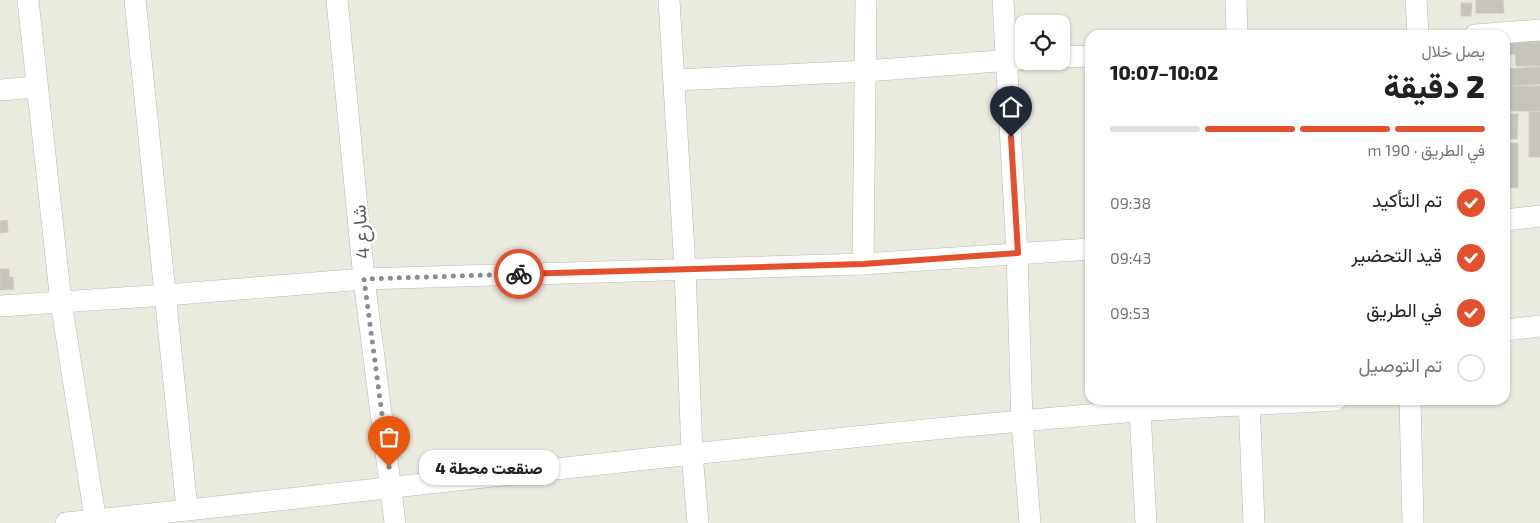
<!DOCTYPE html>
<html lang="ar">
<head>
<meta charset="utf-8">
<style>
	:root { --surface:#fff; --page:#f6f6f6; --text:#202124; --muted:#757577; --line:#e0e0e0; --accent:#e2502e }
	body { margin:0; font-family:"Exo 2",Vazirmatn,sans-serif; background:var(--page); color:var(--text); direction:rtl; height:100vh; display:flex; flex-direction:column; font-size:19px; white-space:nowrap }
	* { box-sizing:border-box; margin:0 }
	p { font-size:16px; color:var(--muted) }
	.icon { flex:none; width:28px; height:28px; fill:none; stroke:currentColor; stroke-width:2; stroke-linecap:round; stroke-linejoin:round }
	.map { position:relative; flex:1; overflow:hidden; direction:ltr }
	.panel { position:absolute; left:1085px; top:30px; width:425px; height:375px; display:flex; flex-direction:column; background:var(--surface); border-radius:15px; box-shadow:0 1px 4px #0004; direction:rtl }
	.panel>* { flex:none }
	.fabs { position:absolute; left:1015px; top:15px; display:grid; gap:10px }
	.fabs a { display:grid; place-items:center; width:55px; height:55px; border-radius:10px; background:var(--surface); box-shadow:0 1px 4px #0004; font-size:25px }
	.pin { position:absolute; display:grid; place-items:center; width:42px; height:42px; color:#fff; margin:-51px -21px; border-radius:50% 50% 50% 0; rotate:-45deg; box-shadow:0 0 5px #0007 }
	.pin .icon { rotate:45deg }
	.courier { position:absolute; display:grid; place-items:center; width:50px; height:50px; margin:-25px; border:4px solid #e2502e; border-radius:50%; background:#fff; color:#222; box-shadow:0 1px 6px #0007 }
	.bubble { position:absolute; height:35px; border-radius:15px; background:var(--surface); box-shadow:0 1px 4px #0004; font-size:16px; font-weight:800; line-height:35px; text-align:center; direction:rtl }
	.summary em { font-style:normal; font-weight:800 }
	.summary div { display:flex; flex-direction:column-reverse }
	.summary { display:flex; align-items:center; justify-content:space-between; height:85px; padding:0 25px }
	h1 { font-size:32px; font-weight:800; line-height:38px }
	.bar { display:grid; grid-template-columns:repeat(4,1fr); gap:8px 5px; align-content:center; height:60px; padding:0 25px }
	.bar i { height:6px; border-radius:4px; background:var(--line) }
	.bar .active { background:var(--accent) }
	.bar p { grid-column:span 4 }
	ol { padding:0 25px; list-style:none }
	li { display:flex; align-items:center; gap:15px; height:55px }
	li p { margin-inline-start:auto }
	li .icon { padding:5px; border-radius:50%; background:var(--accent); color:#fff; stroke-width:4 }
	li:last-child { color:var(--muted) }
	li i { width:28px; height:28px; border:2px solid var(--line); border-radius:50% }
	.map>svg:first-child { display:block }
	.building { fill:#c6c4bd; stroke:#cfccbe }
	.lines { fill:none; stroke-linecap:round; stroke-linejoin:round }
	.minor-casing { stroke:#b7b9be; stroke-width:22 }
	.minor { stroke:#fff; stroke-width:21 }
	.done { stroke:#8b8d8c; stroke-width:5; stroke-dasharray:0 9 }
	.route { stroke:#e2502e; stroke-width:6 }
	.labels { text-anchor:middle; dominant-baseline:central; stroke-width:5; stroke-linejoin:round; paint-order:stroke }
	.street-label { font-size:19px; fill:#585b60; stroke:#fff }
</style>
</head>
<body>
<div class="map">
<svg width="1540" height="523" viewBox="0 0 1540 523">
	<rect width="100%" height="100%" fill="#ebeadf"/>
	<g class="building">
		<polygon points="1476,0 1503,0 1504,13 1476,13"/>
		<polygon points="1461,3 1472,3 1471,16 1461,16"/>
		<polygon points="1508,36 1540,36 1540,66 1516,66 1515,54 1508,55"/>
		<polygon points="1540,67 1540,84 1506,86 1505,69"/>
		<rect x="1508" y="86" width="32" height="25"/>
		<rect x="1529" y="112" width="11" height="45"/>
		<polygon points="1505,114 1518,114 1517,139 1506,139"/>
		<polygon points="1506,143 1518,143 1518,188 1506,187"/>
		<polygon points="7,220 8,232 0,233 0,221"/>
		<polygon points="0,269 9,269 9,277 13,277 14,289 0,290"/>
	</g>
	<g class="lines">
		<defs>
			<g id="minor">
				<polyline points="28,0 61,302 96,523"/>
				<polyline points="135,0 187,509"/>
				<polyline points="337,0 364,279 395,523"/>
				<polyline points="669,0 685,269 692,454 698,523"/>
				<polyline points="1003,0 1017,253 1022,422 1030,523"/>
				<polyline points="1236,0 1237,35"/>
				<polyline points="1416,0 1418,35"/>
				<polyline points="1475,35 1540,30"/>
				<polyline points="1061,57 1090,56"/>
				<polyline points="675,80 866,71 1024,59"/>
				<polyline points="0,90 37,87"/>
				<polyline points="1505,220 1540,216"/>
				<polyline points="863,264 866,0"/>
				<polyline points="0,306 166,295 364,279 863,264 1090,249"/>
				<polyline points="1505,330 1540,326"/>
				<polyline points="1249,400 1254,523"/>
				<polyline points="1410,400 1413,523"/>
				<polyline points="1140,411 1146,523"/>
				<path d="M66,523c357,-37 713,-83 1071,-112 66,-5 133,-7 199,-11"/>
			</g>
		</defs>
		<use href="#minor" class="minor-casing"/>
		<use href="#minor" class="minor"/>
	</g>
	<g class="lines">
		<polyline class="done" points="389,467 364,279 519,274"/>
		<polyline class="route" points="519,274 863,264 1018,253 1011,137"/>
	</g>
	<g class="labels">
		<g class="street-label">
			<text transform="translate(360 232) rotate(-95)">شارع 4</text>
		</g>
	</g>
</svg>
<div class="fabs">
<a><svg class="icon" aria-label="locate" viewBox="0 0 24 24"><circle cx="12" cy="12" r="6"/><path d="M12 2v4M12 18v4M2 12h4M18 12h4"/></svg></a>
</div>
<div class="pin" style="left:389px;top:467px;background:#ea580c"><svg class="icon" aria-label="bag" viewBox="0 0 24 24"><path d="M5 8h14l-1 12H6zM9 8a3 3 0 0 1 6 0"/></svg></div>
<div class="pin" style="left:1011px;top:137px;background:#1f2937"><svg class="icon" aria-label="home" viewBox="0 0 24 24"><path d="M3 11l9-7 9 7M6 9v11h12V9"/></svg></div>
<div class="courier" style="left:519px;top:274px"><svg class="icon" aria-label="bike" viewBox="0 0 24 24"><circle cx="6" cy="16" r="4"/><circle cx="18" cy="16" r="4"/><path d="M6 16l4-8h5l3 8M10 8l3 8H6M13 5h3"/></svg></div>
<div class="bubble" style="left:419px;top:450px;width:140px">صنقعت محطة 4</div>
<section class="panel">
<div class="summary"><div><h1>2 دقيقة</h1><p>يصل خلال</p></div><em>10:02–10:07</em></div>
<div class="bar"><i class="active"></i><i class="active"></i><i class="active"></i><i></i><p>في الطريق · 190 m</p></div>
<ol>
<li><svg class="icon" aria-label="check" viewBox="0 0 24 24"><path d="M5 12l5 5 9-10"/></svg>تم التأكيد<p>09:38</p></li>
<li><svg class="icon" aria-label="check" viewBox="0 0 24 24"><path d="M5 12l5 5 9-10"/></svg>قيد التحضير<p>09:43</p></li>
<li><svg class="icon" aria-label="check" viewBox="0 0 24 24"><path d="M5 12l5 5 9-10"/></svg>في الطريق<p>09:53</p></li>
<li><i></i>تم التوصيل</li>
</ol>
</section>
</div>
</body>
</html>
